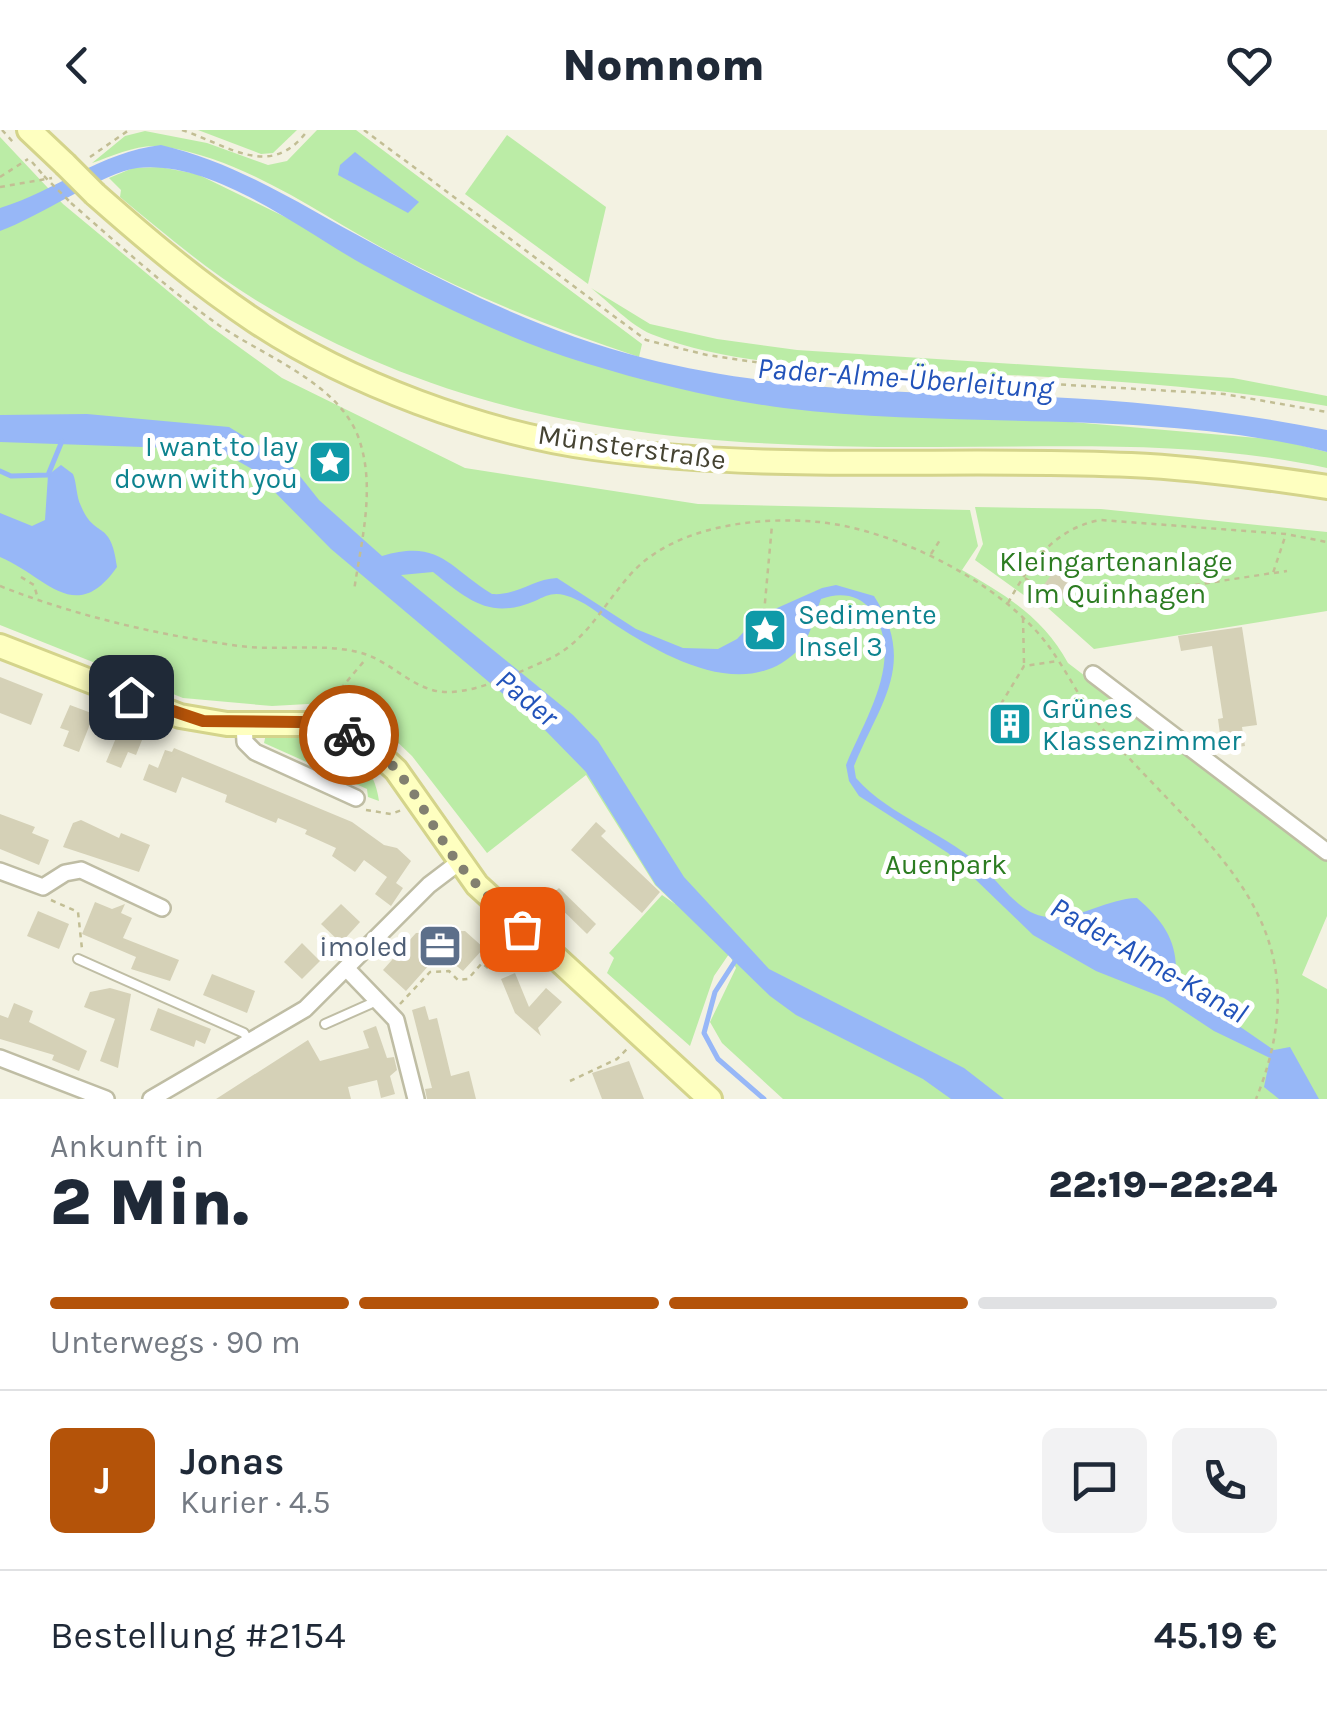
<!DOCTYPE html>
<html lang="de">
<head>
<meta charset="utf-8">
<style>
	:root { --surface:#fff; --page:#f2f2f3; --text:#1f2937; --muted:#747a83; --line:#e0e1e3; --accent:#b45309 }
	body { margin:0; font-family:Karla,sans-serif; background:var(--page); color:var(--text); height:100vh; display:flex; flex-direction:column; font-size:38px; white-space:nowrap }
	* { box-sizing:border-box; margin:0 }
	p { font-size:32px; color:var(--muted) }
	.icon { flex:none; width:55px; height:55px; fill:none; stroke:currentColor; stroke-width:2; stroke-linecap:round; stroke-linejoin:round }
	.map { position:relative; height:969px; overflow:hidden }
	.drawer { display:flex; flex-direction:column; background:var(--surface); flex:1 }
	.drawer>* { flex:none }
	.pin { position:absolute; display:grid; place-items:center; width:85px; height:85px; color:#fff; margin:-42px; border-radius:20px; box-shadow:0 5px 15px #0006 }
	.courier { position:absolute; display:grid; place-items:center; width:100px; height:100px; margin:-50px; border:8px solid #b45309; border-radius:50%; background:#fff; color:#222; box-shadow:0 2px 12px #0007 }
	.summary em { font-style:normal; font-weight:800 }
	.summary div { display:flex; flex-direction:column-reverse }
	.summary { display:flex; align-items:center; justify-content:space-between; height:170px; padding:0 50px }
	h1 { font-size:65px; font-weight:800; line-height:75px }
	.bar { display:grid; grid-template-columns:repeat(4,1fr); gap:15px 10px; align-content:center; height:120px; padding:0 50px }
	.bar i { height:12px; border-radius:8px; background:var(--line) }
	.bar .on { background:var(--accent) }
	.bar p { grid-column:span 4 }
	.line { display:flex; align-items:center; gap:25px; padding:0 50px; border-top:2px solid var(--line) }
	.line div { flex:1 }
	.round { display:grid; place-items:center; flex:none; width:105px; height:105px; border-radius:15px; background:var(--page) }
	header { display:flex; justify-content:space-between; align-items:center; height:130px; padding:0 50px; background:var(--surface); font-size:45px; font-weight:800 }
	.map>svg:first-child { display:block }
	.green { fill:#bbeca6 }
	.water { fill:#97b7f7 }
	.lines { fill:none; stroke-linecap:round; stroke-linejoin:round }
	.stream { stroke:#97b7f7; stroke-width:5 }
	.building { fill:#d5d1b7 }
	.lane-casing { stroke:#bfbda4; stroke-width:12 }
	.street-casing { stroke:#bfbda4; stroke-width:20 }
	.secondary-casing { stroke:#d4d48b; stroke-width:28 }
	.path { stroke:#c2be94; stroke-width:2.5; stroke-dasharray:5 5; stroke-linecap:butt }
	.lane { stroke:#fff; stroke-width:8 }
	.street { stroke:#fff; stroke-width:15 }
	.secondary { stroke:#feffc0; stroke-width:22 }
	.secondary-bridge-casing { stroke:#d4d48b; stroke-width:28; stroke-linecap:butt }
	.path-bridge { stroke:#c2be94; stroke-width:2.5; stroke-dasharray:5 5; stroke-linecap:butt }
	.secondary-bridge { stroke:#feffc0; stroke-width:22 }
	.done { stroke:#828070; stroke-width:10; stroke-dasharray:0 18 }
	.route { stroke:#b45309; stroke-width:12 }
	.labels { text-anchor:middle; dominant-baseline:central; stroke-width:10; stroke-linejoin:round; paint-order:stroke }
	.culture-label { font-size:28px; fill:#0d838f; stroke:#fff; text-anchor:start }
	.street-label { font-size:28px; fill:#454332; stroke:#fff }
	.park-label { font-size:28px; fill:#2c7c21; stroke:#fff }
	.service-label { font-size:28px; fill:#4e5e75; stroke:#fff; text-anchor:end }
	.water-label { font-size:30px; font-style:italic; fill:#2253ba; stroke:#fff }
</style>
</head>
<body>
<header><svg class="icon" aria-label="back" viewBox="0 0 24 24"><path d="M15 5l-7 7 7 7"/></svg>Nomnom<svg class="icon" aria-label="heart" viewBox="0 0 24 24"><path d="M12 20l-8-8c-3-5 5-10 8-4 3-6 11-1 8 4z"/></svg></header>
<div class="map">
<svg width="1327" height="969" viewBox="0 0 1327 969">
	<rect width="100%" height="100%" fill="#f3f2e2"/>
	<g class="green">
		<polygon points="198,0 297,0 273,23 261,24"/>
		<path d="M317,0h39l286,214 -3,13c-84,-28 -162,-59 -240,-100 -75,-39 -148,-96 -233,-110 -25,-5 -51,8 -74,16l33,-27 20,-5 62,12 61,22 19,-4z"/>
		<polygon points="507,5 606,77 588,154 465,64"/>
		<path d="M0,7l63,67 147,122 72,52 183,90 233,36 272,6 8,36 -16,24c44,25 82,48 106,93l259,198v55l-25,59 25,14v110h-544l-61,-56 -12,-21 26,-54 -7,-14 -15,22 -24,70 -83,-73 7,-15 -5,-5 53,-58 13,9 -20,-19 -69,-110 -99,78 -75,-97 -44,-42 -60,-10 -36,2 -89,-8 -183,-73z"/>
		<path d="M160,37l37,7 385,188 467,58 231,20 47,12v16c-126,-28 -263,-21 -391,-21 -246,1 -462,-16 -677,-145 -50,-30 -94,-68 -139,-105l1,-7 -12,-12 24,-10z"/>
		<path d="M591,158l59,36 67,15 80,11 436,28 94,18v10c-130,-22 -260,-28 -392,-35 -93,-5 -196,-2 -284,-37 -21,-9 -42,-32 -60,-46z"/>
		<polygon points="975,377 1101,379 1327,402 1327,481 1094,519 1030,462 1025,466 975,430 983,414"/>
		<path d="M266,604c49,4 105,7 113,67l-11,-4 -1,-8 -103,-46z"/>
	</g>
	<g class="water">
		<path d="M161,15c78,18 141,61 211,98 86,47 176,90 272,115 134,34 268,34 405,39 92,4 188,15 278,33v22c-173,-44 -367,-22 -543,-44 -68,-9 -134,-25 -199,-45 -77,-24 -151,-60 -221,-98 -63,-35 -152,-106 -227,-97 -32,4 -98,49 -137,63v-23c56,-17 100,-56 161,-63z"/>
		<polygon points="355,22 419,72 408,83 338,45 340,35"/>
		<path d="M87,284l142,13 62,38 28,35 63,56c58,-17 66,11 110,38 25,2 41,-15 65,-16l79,51 47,19 35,1 19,-10 22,-23 63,-28 14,-3 38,11c43,68 7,105 -20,170l2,12c35,40 93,55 131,94 17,16 35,43 60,45 33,3 58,-18 90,-19 28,24 43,47 38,84l99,68 16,-3 29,52h-40l-15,-12 6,-29 -56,-27 -50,-33 -68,-27 -63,-36 -85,-82 -89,-57 -10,-15 -3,-16c19,-47 60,-107 25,-155 -12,-16 -32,-18 -50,-11 -6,15 -10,37 -21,49 -52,56 -133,10 -183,-22 -17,-11 -33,-26 -53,-31 -11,-3 -19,1 -29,6 -45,19 -67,-1 -102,-29l-32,3 172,140 25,26 86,136 85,92 195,99 40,31h-53l-28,-20 -127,-64 -26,-19 -114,-111 -70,-113 -45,-46 -210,-177 -79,-80 -30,-17 -23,-3 -199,-7v-27z"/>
		<path d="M61,335l12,9c4,10 3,22 8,32 14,34 30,12 36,61 -42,60 -71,9 -117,-10v-44l32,13 13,-6 3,-45z"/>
	</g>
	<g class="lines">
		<g class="stream">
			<polyline points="0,341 11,346 48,345 62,311"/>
			<polyline points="737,828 715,862 704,903 718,929 764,969"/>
		</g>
	</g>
	<g class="building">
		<polygon points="1055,440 1072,454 1060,470 1043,456"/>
		<polygon points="1242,497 1257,595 1242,597 1245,616 1222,619 1218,589 1223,588 1212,516 1181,521 1178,506"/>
		<polygon points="0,547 43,564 31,595 0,583"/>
		<polygon points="70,575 94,584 79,622 63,616 69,601 60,598"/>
		<polygon points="121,596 144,605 136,625 128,622 121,638 106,632"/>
		<polygon points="174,618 352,692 384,715 397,718 411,731 396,753 403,758 391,776 375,764 387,747 364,730 355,742 332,726 336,718 305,704 307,700 278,688 276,693 225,672 227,665 182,647 176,663 143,650 149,634 158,638 165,620 172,622"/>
		<polygon points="0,684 35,697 32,703 49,710 39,735 0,719"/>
		<polygon points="81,690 119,708 121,703 150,715 139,742 63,717 73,693"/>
		<polygon points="596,692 606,701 601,706 660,762 642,783 571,720"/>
		<polygon points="559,758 596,794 587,804 549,767"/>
		<polygon points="95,772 112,779 125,774 121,783 132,788 123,808 179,830 170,851 131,839 136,827 82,804"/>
		<polygon points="341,774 360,792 341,813 321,794"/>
		<polygon points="38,781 69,794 59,819 27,806"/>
		<polygon points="465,801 484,818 463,841 453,833 430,834 406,861 383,840 416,803"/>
		<polygon points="302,813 320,831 302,849 284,832"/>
		<polygon points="515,843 529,877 546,858 562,872 538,898 541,906 515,883 501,849"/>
		<polygon points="212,844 255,861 247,883 203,865"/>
		<polygon points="110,858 131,864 118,938 100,931 115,889 84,877 90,862"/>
		<polygon points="14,873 33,881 29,892 87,921 79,941 52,930 54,925 0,909 0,885 8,888"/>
		<polygon points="425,876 429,890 437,888 451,946 469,941 476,969 427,969 425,959 432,958 412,880"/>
		<polygon points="158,878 211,899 205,914 196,910 194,917 150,900"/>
		<polygon points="376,896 387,928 394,927 397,940 390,946 395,964 381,968 377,950 348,957 351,969 216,969 308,910 320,931 369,918 363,901"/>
		<polygon points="629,931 644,969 602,969 592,943"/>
	</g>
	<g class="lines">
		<defs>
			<g id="lane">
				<polyline points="78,829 244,903 248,910"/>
				<polyline points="325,894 370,874 376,866"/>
			</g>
			<g id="street">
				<polyline points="1093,544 1327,722"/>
				<polyline points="244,594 245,612 255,622 356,668"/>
				<polyline points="0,741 43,757 65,743 81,740 162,778"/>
				<polyline points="347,839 396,890 416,969"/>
				<polyline points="0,928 106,969"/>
				<polyline points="151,969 305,879 429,755 458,733"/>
			</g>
			<g id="secondary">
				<polyline points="29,0 65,34"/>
				<path d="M95,64c51,45 103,89 160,127 93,62 228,112 339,127 178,25 358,9 537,17 66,3 131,12 196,22"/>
				<polyline points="0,516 180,586 227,594 315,594 371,617 396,640 477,755 710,969"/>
			</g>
		</defs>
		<use href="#lane" class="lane-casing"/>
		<use href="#street" class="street-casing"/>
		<use href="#secondary" class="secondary-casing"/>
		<g class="path">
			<polyline points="2,0 13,12"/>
			<path d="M182,0c50,17 89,50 126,0"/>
			<polyline points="364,0 646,210 707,225 809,240 1224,264 1327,282"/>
			<polyline points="90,27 129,0"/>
			<polyline points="32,32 44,46"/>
			<polyline points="0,47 28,29"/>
			<polyline points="0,57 52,48"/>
			<path d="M71,73c46,40 92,82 142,118 46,34 126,60 146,118 17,49 2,103 -5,152"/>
			<polyline points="931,424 940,410"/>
			<polyline points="1035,436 1047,445"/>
			<polyline points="1274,443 1287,441"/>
			<polyline points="21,447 34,455 38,469"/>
			<polyline points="1025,448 1063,475 1273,443 1285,407"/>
			<path d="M0,456c76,30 158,49 239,60 39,5 81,-3 119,6 34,8 57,42 92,40 31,-1 69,-20 97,-32 38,-17 55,-53 82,-84 43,-50 128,-60 190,-54 77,8 181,60 228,122 22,29 37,65 62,92 101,115 218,187 147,363"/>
			<path d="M1008,473c22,-40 46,-74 92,-83l186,14 41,8"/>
			<polyline points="1023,488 1024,534"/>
			<polyline points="769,492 764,483 772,395"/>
			<polyline points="345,556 363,564 383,584"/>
			<polyline points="1001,574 1024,536 1057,531"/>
			<polyline points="337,579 343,556 365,530"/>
			<polyline points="366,680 391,684 402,680"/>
			<polyline points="51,770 78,782 82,819"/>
			<polyline points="400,874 430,842 449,841 458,850 468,849 482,833 488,838"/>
			<polyline points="570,951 617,929 627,919"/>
		</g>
		<use href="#lane" class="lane"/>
		<use href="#street" class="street"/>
		<use href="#secondary" class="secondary"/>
		<defs>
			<polyline id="secondary-bridge" points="65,34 95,64"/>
		</defs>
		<use href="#secondary-bridge" class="secondary-bridge-casing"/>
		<polyline class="path-bridge" points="44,46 71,73"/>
		<use href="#secondary-bridge" class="secondary-bridge"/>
	</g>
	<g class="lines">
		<path class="done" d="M349,605c54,19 76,85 109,128 19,24 42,45 64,66"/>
		<polyline class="route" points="131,567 203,591 302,592 349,605"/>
	</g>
	<defs>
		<symbol id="sight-square" viewBox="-11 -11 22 22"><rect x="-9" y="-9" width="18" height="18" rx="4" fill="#0f9aa8" stroke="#fff"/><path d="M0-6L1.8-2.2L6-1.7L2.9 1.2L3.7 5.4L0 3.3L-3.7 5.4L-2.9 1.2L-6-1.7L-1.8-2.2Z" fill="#fff"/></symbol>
		<symbol id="building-square" viewBox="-11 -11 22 22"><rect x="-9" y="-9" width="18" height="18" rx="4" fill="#0f9aa8" stroke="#fff"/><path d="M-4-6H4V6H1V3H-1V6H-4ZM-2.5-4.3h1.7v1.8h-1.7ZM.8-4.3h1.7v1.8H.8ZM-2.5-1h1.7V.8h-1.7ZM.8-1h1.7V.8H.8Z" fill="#fff"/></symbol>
		<symbol id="office-square" viewBox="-11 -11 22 22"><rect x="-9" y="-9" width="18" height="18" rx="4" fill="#5c6f8a" stroke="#fff"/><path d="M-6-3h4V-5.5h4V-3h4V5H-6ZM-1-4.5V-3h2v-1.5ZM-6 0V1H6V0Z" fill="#fff"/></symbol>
	</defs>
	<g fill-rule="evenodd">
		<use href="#sight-square" x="305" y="307" width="50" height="50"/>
		<use href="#sight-square" x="740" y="475" width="50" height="50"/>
		<use href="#building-square" x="985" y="569" width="50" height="50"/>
		<use href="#office-square" x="415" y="791" width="50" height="50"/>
	</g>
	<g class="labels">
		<g class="culture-label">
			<text x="298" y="316" text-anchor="end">I want to lay<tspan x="298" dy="32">down with you</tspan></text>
			<text x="798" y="484">Sedimente<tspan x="798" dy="32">Insel 3</tspan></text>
			<text x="1042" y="578">Grünes<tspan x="1042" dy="32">Klassenzimmer</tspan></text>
		</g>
		<g class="street-label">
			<text transform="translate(632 317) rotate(8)">Münsterstraße</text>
		</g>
		<g class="park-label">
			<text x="1116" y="431">Kleingartenanlage<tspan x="1116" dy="32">Im Quinhagen</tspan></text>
			<text x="946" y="734">Auenpark</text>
		</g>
		<g class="service-label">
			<text x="408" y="816">imoled</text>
		</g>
		<g class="water-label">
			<text transform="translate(905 248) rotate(4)">Pader-Alme-Überleitung</text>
			<text transform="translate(527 568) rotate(40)">Pader</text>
			<text transform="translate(1149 830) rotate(30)">Pader-Alme-Kanal</text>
		</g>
	</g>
</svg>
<div class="pin" style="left:522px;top:799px;background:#ea580c"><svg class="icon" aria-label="bag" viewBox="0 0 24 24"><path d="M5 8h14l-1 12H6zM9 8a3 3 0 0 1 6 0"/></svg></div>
<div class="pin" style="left:131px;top:567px;background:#1f2937"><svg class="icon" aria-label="home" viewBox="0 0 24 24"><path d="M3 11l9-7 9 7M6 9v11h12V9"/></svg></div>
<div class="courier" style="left:349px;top:605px"><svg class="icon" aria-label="bike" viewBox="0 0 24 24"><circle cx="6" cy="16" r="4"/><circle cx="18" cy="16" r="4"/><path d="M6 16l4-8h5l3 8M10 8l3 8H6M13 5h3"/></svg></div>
</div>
<section class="drawer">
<div class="summary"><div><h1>2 Min.</h1><p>Ankunft in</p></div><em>22:19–22:24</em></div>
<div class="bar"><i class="on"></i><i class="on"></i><i class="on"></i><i></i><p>Unterwegs · 90 m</p></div>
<div class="line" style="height:180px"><b class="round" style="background:var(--accent);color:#fff">J</b><div><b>Jonas</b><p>Kurier · 4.5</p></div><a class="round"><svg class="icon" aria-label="chat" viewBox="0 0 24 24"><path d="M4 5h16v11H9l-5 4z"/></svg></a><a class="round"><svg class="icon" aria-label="phone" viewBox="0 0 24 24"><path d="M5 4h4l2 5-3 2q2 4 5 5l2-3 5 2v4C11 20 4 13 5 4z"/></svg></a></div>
<div class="line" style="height:130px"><div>Bestellung #2154</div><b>45.19 €</b></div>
</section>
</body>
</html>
